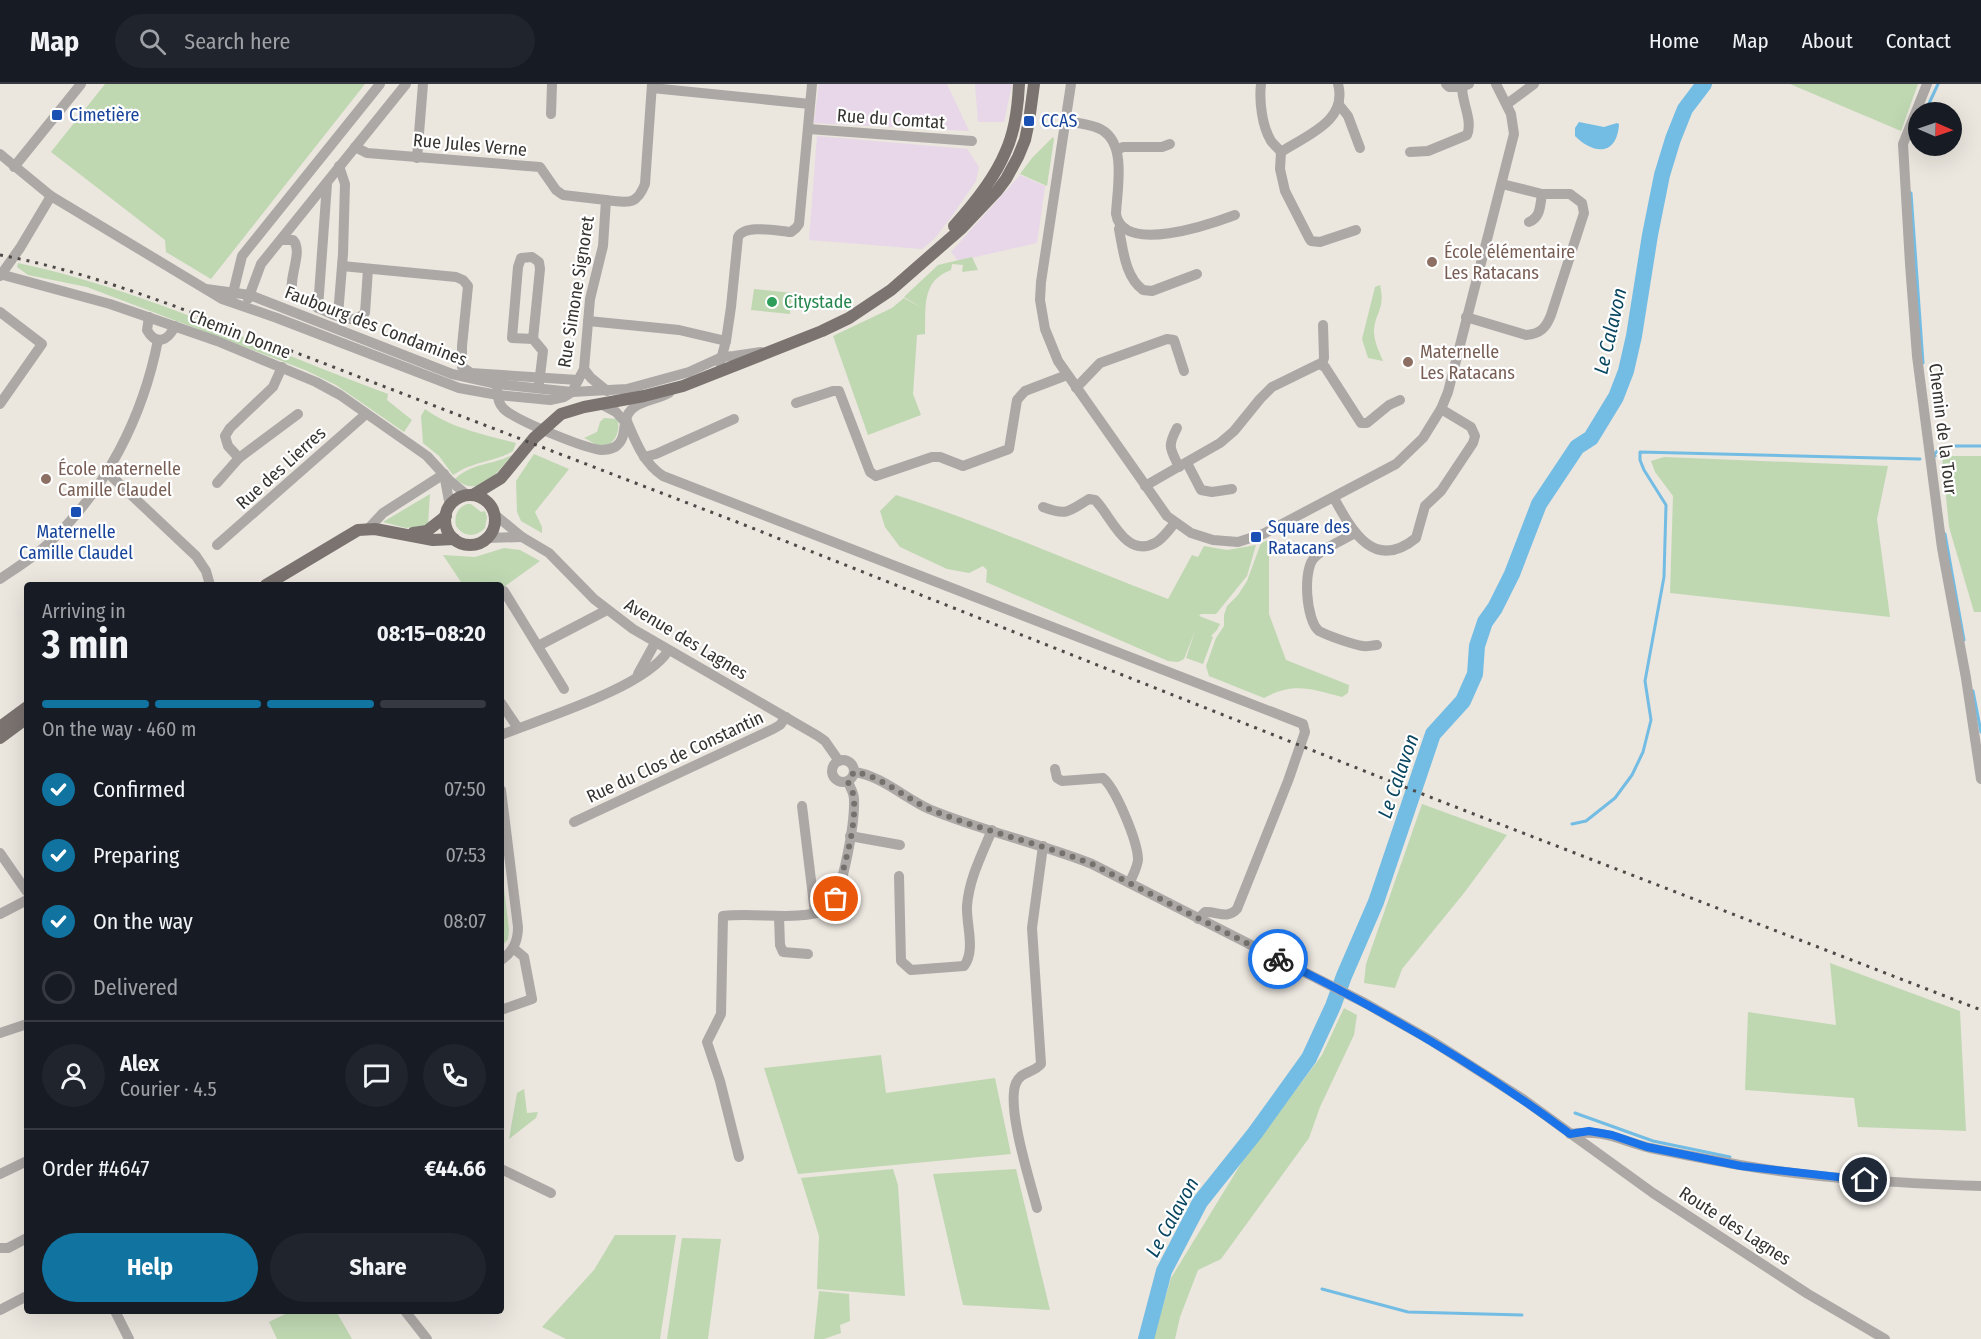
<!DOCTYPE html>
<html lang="en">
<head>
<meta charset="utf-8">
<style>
	:root { --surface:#171b24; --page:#20242c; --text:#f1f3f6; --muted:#9ea1a6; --line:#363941; --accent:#1073a0 }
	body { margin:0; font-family:"Fira Sans Condensed",sans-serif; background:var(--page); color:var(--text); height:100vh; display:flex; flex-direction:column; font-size:22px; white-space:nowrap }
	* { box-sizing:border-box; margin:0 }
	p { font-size:20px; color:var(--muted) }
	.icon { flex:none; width:33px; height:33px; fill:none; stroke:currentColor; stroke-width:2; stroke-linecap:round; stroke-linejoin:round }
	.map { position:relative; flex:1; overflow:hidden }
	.drawer { position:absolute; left:24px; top:498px; width:480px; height:732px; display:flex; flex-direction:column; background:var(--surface); border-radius:6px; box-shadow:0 6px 24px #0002 }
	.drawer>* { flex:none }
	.needle { width:39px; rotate:92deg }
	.fabs { position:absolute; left:1908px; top:18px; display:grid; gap:12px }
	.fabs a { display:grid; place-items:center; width:54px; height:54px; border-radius:50%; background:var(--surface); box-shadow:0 6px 24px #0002; font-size:30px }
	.pin { position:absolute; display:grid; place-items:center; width:51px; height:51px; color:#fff; margin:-26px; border:3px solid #fff; border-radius:50%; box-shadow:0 2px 6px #0007 }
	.courier { position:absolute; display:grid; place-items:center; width:60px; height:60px; margin:-30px; border:4px solid #1a73e8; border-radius:50%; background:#fff; color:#222; box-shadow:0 2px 8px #0007 }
	.head em { font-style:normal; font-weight:700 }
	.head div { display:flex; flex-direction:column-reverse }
	.head { display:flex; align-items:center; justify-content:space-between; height:102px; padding:0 18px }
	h1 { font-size:39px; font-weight:700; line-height:45px }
	.bar { display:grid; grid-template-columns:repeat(4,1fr); gap:9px 6px; align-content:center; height:72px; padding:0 18px }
	.bar i { height:8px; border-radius:4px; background:var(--line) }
	.bar .current { background:var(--accent) }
	.bar p { grid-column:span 4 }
	.line { display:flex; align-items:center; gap:15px; padding:0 18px; border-top:2px solid var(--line) }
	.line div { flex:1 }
	.round { display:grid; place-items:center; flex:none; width:63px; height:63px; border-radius:32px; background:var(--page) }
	ol { padding:0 18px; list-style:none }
	li { display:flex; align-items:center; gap:18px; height:66px }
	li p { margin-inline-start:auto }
	li .icon { padding:6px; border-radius:50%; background:var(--accent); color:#fff; stroke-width:4 }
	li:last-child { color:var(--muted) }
	li i { width:33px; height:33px; border:3px solid var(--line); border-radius:50% }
	.action { display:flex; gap:12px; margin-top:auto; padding:12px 18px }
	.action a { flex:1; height:69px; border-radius:36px; background:var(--accent); color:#fff; font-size:24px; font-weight:700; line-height:69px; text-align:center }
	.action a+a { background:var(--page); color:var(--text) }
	header { display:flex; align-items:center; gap:36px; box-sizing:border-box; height:84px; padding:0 30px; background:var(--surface); border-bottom:2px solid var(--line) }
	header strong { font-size:28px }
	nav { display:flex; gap:33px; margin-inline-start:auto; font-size:21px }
	.search { width:420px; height:54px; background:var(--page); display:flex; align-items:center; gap:15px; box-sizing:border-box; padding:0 21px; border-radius:33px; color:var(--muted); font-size:22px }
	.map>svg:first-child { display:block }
	.commercial { fill:#e7d7e9 }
	.green { fill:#bfd8b2 }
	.water { fill:#73bce4 }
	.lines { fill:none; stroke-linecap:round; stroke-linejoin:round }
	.stream { stroke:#73bce4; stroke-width:3 }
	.river { stroke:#73bce4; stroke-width:16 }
	.minor { stroke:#aca8a6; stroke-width:10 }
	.major { stroke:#7a7370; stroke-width:12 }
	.rail { stroke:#4d4a47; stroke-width:3; stroke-dasharray:3 6; stroke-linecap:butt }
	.done { stroke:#75726e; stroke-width:6; stroke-dasharray:0 10.8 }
	.route { stroke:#1a73e8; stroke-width:8 }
	.transit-dot { fill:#1a4fb4; stroke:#fff; stroke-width:2 }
	.education-dot { fill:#8d6e63; stroke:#fff; stroke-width:2 }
	.leisure-dot { fill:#2e9e5b; stroke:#fff; stroke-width:2 }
	.labels { text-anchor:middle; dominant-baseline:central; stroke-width:4.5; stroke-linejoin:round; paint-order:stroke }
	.transit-label { font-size:18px; fill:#164399; stroke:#fff; text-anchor:start }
	.street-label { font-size:18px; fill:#363431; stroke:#fff }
	.education-label { font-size:18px; fill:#785e54; stroke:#fff; text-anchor:start }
	.leisure-label { font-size:18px; fill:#27864d; stroke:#fff; text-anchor:start }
	.water-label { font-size:20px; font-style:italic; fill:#084661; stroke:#fff }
</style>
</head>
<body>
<header>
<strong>Map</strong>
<div class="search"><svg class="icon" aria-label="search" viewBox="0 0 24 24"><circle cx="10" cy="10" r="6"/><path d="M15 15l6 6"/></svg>Search here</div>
<nav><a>Home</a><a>Map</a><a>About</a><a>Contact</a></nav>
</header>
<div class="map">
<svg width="1981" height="1255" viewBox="0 0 1981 1255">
	<rect width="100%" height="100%" fill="#ebe6de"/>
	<g class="commercial">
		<polygon points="819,0 947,0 969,47 814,39"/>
		<polygon points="975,0 1012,0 1004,38 978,38"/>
		<polygon points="817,52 967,65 979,83 976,97 949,136 934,155 922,165 809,156"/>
		<polygon points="1020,91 1045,102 1037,159 958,177 951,168"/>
	</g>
	<g class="green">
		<polygon points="105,0 365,0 211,195 166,168 165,156 51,68"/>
		<polygon points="1790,0 1918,0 1901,47"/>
		<polygon points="1053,53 1054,55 1047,102 1020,90 1032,74"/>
		<path d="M972,173l6,13 -16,2 1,-7 -11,-1 -1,6c-30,11 -25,37 -26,64l-8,1 -4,59 8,21 -53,20 -35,-99 59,-28 12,-10 18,10 -18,-11 34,-32z"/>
		<path d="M18,179c128,27 247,86 370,131l-1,6 25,20 -8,12 -68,-47 -31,-15 -218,-83 -59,-12 -11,-8z"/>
		<path d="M1380,201c6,25 -6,28 -6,48 1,11 5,18 9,28l-15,-3 -6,-19 13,-52z"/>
		<polygon points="754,205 792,209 790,230 751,226"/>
		<path d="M425,325c26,19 60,26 91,34l-3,8c-21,12 -38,9 -60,24l-14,-19 -16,-13 -2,-27z"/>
		<path d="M604,334l13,1c5,11 -4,32 -20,26 -4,-2 -8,-5 -13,-7l13,-6 3,-10z"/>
		<polygon points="534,370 569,385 535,428 542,443 542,449 521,437 517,428 516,397"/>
		<path d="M512,371c-17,19 -31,44 -57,24 16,-16 38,-14 57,-24z"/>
		<polygon points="1942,372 1981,372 1981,528 1974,528 1949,443"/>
		<polygon points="1664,373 1888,382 1877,435 1890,533 1670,509 1673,412 1655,388 1651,377"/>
		<polygon points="430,410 428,441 406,444 383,438"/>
		<path d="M896,411c92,29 181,70 272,104l24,-44 6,2 6,-11 23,4 29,-5 -9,31 -31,38h-15l-2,2 21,8 -3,6 -6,6 2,1 -10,27 -17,-6 9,-27 -11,28 -6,3 -10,-1 -182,-79 1,-12 -4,-4 -14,7 -22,-4 -47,-22 -15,-20 -5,-16z"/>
		<path d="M467,420h4l10,8 4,-1 2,6 -2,11c-10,10 -21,9 -29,-2 -2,-10 1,-18 11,-22z"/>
		<path d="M1269,456v74l17,46 63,25 -1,8 -6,4c-31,-8 -48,-15 -78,1l-55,-22 -3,-10 10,-28 8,-12v-11l3,-9 11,-11 9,-14 14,-38z"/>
		<polygon points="504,464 520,466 540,477 501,505 501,501 463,501 443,471 475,473"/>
		<polygon points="1422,720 1507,751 1464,809 1402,885 1395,904 1364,899 1366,880"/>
		<polygon points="501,779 509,846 508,855 501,863"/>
		<polygon points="1830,879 1960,927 1966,1047 1858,1043 1854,1014 1745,1006 1748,928 1836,941"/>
		<polygon points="1344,924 1357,931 1354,951 1320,1023 1309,1054 1221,1175 1198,1186 1180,1233 1175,1255 1153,1255 1171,1194 1242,1078 1322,971"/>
		<polygon points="881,971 886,1009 995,994 1011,1070 798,1090 764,984"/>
		<polygon points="524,1005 527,1029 538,1028 536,1034 509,1055 517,1009"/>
		<polygon points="893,1085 898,1101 905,1212 817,1205 819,1152 801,1094"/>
		<polygon points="1016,1085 1050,1226 963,1221 933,1090"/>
		<polygon points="615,1151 676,1151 660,1255 566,1255 542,1243 594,1186"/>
		<polygon points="682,1154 721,1155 708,1255 667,1255"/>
		<polygon points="819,1207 849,1210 850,1237 840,1241 841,1249 824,1255 814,1255"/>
		<polygon points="291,1227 336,1227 352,1255 277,1255 269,1238"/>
	</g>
	<path class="water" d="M1579,38l25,5 13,-4 2,1c-2,32 -25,31 -44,12v-8z"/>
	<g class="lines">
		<g class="stream">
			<polyline points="1925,28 1938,0"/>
			<polyline points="1911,109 1923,279"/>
			<polyline points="1935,372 1934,370 1944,362 1981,362"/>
			<polyline points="1945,450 1964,556"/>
			<polyline points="1973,607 1981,648"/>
			<polyline points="1572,740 1586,737 1615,714 1632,691 1643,668 1651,636 1645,597 1664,493 1666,421 1644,386 1640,376 1640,368 1920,375"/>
			<polyline points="1575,1029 1653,1057 1730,1073"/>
			<polyline points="1322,1205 1408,1228 1522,1231"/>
		</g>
		<polyline class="river" points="1146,1255 1164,1187 1200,1118 1255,1049 1309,974 1333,922 1344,892 1376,818 1433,650 1463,617 1475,590 1477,562 1485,538 1495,524 1512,490 1539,420 1577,363 1591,354 1616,313 1626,287 1634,252 1650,151 1662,91 1673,55 1685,25 1704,0"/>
		<g class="minor">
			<polyline points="1071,0 1041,198 1040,216 1045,245 1058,277 1167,432 1191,449 1213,456 1238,458 1263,450 1396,380 1423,354 1441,325 1448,308 1514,50 1511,30 1496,0"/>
			<path d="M1261,0c-2,17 1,42 10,57 3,4 7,7 10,11l-1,17 5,22 24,47 2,3 9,1 36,-12"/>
			<polyline points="1446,0 1449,3 1462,3 1469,0"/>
			<polyline points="1927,0 1903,60 1910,180 1917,272 1942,464 1966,594 1981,695"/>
			<polyline points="652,4 810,20"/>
			<polyline points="1507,20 1534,0"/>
			<polyline points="1340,22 1348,32 1360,64"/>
			<polyline points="551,30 552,0"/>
			<path d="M1066,37c10,2 22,3 32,7 30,12 19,60 18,86 7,41 95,10 119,1"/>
			<polyline points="809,45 972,57"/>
			<polyline points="355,63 367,69 540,83 556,106 563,111 606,116"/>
			<polyline points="1117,66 1123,63 1162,63 1170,60"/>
			<path d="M1281,68c26,-17 67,-31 57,-68"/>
			<path d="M1410,68l18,-1 39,-16c6,-14 -5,-32 -5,-48"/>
			<path d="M0,70l51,42 171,103 55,19 182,70 39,7 52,5 14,-3 8,-5 12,-23 6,-70 13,-53 3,-46c21,2 30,7 39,-16l7,-100"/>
			<polyline points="417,74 423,0"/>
			<polyline points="14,83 81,0"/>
			<path d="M1529,138c12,-5 11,-17 13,-28"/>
			<path d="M1121,141l-2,4c4,20 6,48 24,61l9,1 45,-17"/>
			<path d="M283,156h10c11,12 -6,38 0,55 14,7 45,25 59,24 6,0 9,-3 13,-6l3,-44"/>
			<polyline points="342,182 456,193 463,196 468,202 462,262 462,283 471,289 578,296"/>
			<polyline points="0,190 110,220 217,257 316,298 340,311 427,372 449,396 467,411"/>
			<polyline points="0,192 20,164 51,112"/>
			<polyline points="206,205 250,211 452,290 497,300 572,308 627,305 689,288 722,273 734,272 761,268"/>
			<polyline points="232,213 242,172 380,0"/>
			<polyline points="248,215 261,180 406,0"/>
			<polyline points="318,224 327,100"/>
			<polyline points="0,228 42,260 0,320"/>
			<polyline points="338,231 343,170 345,100 339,82"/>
			<path d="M149,233l-2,13c9,16 21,11 28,-4"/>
			<path d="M1466,233l60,18c14,-1 20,-7 25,-20l33,-102 -2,-10 -12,-9h-28l-40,-10"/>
			<polyline points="588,237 679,246 726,257"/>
			<polyline points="533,255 512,254 518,183 521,174 532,173 539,178 540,185 533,255 543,267 539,300"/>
			<path d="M720,279l6,-22 5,-34 7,-70c7,-13 39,-6 53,-5l5,-4 3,-4 13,-140"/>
			<polyline points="1322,280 1324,274 1323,241"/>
			<polyline points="282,283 273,303 230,344 225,352 228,362 239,374 298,330"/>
			<polyline points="584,285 591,294 607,307"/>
			<polyline points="1076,304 1100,279 1167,255 1174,256 1184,287"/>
			<path d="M497,306c1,7 1,13 6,18 11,12 81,40 98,42 4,0 10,-1 14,-3 14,-9 5,-26 16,-37 9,-10 26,-10 38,-17"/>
			<polyline points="796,319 833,307 839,307 870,388 876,392 932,373 940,373 963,382 1009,365 1017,316 1025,307 1067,291"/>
			<polyline points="601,320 616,328 625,338"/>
			<path d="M626,335c9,21 17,44 37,57l640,248 2,8 -17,49 -51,128c-10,11 -20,2 -32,3l-7,7"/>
			<path d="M1177,344c-10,19 -7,20 2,39"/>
			<polyline points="644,373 656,370 734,335"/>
			<polyline points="1187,379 1201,406 1212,408 1232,405"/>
			<polyline points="108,389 196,472 206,487 210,501"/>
			<polyline points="444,390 450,422"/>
			<polyline points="217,399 239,374"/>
			<polyline points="1145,402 1220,359 1234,347 1260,315 1272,303 1319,280 1325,283 1361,339 1367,339 1389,321 1400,316"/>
			<path d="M1334,414c18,33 40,74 82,40l9,-32 16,-15 32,-48 2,-7 -4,-9 -30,-18"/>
			<path d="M1043,423c24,9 25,5 46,-8l6,1c16,15 30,59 60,43 8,-4 14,-14 20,-20"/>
			<polyline points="494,430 522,453 549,469 594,515 633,545 818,652 825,657 839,677"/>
			<polyline points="369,444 383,429 444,390"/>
			<path d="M1355,449c-12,7 -31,15 -40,24 -13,11 -9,64 4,74 7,4 35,14 44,15 4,1 10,-1 14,-1"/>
			<polyline points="487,454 522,453"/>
			<polyline points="217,461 366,330"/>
			<path d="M0,495c16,-11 34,-22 48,-35 58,-54 95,-127 110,-204"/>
			<polyline points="504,507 564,605"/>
			<polyline points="538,562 607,526"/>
			<polyline points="638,590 655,559"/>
			<polyline points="501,619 518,644"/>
			<path d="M501,651c42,-17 143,-47 167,-84"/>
			<circle cx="843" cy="687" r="11"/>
			<path d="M1055,685l2,9 5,3 41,-3c13,11 35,64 35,82 -1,8 -5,15 -8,22"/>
			<path d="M854,688c26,3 51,26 75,37 53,22 110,34 163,55l273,139 67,38 91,58 130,94 63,41 92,60 77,45"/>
			<path d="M501,706l17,137c0,15 -5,25 -17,33"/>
			<polyline points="802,722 815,829"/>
			<polyline points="574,738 773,645 780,641 786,633"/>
			<polyline points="850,752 900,761"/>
			<polyline points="0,769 27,808"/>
			<path d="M899,792l2,85 10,9 53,-4c12,-16 2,-41 3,-60 2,-27 15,-52 25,-76"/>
			<polyline points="0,830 27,816"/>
			<polyline points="779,833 780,861 783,868 808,870"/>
			<polyline points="501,926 532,915 524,873 513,864"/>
			<polyline points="0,949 27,940"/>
			<path d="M1570,1050c36,-5 48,6 80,14 30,6 60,12 90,17 79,14 160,18 241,21"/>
			<path d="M739,1073l-19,-76 -13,-39 14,-28 2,-98c36,-4 73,6 108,-7 12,-23 24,-84 23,-110 0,-6 -4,-12 -6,-17"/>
			<polyline points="501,1085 551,1109"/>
			<polyline points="0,1090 27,1077"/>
			<path d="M1037,1124c-7,-27 -31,-101 -21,-125 5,-12 18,-10 25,-19l-9,-136 11,-82"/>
			<polyline points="0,1164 8,1164 27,1154"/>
			<polyline points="0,1226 27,1212"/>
			<polyline points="115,1227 129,1255"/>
			<polyline points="405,1227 427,1255"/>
		</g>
		<g class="major">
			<path d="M954,142c18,-20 41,-49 51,-73 10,-21 13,-46 14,-69"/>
			<polyline points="473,411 501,394 534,354 561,330 584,323 644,312 683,302 822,247 849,234 891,206 962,144 997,107 1006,95 1018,73 1025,56 1029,37 1034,0"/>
			<circle cx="470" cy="436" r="25"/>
			<polyline points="413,449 427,447 446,432"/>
			<polyline points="266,501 358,446 375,445 433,456 454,455"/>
			<polyline points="0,643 27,623"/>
			<polyline points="0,654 27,634"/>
		</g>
		<path class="rail" d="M0,171c60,11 119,31 177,52l560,215 698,277 546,211"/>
	</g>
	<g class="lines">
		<path class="done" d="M836,815c7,-32 20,-67 18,-99 0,-7 -4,-13 -6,-18l6,-10c26,3 51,26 75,37 53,22 110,34 163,55l186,95"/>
		<path class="route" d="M1278,875c103,50 201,107 292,175l19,-3 23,4 35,12 94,19 124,14"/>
	</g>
	<g class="transit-dot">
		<rect x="51" y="25" width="12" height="12" rx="3"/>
		<rect x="1023" y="31" width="12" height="12" rx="3"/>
		<rect x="70" y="422" width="12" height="12" rx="3"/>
		<rect x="1250" y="447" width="12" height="12" rx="3"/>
	</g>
	<g class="education-dot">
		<circle cx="1432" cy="178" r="6"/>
		<circle cx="1408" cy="278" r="6"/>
		<circle cx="46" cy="395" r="6"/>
	</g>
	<circle class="leisure-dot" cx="772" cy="218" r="6"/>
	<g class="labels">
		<g class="transit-label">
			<text x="69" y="31">Cimetière</text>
			<text x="1041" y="37">CCAS</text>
			<text x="1268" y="443">Square des<tspan x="1268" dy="21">Ratacans</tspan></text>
			<text x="76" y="448" text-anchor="middle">Maternelle<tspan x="76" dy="21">Camille Claudel</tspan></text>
		</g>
		<g class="street-label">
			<text transform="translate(891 35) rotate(4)">Rue du Comtat</text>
			<text transform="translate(470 61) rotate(5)">Rue Jules Verne</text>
			<text transform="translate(576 208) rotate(-81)">Rue Simone Signoret</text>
			<text transform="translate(376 242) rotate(21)">Faubourg des Condamines</text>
			<text transform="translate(240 250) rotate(21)">Chemin Donne</text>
			<text transform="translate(1943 345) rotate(83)">Chemin de la Tour</text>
			<text transform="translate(281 384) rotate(-42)">Rue des Lierres</text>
			<text transform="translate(686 555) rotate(31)">Avenue des Lagnes</text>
			<text transform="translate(675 673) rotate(-25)">Rue du Clos de Constantin</text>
			<text transform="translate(1735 1142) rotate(33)">Route des Lagnes</text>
		</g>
		<g class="education-label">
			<text x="1444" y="168">École élémentaire<tspan x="1444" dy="21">Les Ratacans</tspan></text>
			<text x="1420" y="268">Maternelle<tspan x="1420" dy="21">Les Ratacans</tspan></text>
			<text x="58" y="385">École maternelle<tspan x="58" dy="21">Camille Claudel</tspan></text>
		</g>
		<g class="leisure-label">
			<text x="784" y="218">Citystade</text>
		</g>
		<g class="water-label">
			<text transform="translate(1610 247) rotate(-77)">Le Calavon</text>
			<text transform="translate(1398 692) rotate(-71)">Le Calavon</text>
			<text transform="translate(1172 1133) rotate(-61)">Le Calavon</text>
		</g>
	</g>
</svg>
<div class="fabs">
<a><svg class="needle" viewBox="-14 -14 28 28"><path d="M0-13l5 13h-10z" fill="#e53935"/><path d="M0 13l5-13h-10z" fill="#9ea1a6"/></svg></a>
</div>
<div class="pin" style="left:836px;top:815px;background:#ea580c"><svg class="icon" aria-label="bag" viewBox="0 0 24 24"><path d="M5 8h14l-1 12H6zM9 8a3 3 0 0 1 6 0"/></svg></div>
<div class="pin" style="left:1865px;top:1096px;background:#1f2937"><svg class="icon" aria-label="home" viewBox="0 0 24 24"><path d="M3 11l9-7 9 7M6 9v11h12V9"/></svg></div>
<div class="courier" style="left:1278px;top:875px"><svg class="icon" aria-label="bike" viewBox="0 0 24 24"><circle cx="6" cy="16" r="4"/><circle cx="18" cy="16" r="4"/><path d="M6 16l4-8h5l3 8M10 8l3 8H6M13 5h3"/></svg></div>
<section class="drawer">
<div class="head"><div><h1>3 min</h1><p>Arriving in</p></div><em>08:15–08:20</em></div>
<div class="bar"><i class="current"></i><i class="current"></i><i class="current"></i><i></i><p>On the way · 460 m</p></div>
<ol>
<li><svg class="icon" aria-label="check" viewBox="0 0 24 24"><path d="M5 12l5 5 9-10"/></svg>Confirmed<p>07:50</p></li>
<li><svg class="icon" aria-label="check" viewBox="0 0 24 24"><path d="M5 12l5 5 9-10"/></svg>Preparing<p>07:53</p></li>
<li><svg class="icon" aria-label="check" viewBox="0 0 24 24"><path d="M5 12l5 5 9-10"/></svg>On the way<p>08:07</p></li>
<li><i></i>Delivered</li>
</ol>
<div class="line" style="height:108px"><a class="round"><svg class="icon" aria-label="person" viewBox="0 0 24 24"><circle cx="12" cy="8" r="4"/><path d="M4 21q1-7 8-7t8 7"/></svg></a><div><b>Alex</b><p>Courier · 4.5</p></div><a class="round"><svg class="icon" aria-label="chat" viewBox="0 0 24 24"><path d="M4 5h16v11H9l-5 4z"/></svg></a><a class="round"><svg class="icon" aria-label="phone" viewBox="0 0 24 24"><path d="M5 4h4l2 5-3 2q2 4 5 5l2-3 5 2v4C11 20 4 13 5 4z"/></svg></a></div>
<div class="line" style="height:78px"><div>Order #4647</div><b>€44.66</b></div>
<div class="action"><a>Help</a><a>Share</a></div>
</section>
</div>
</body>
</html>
